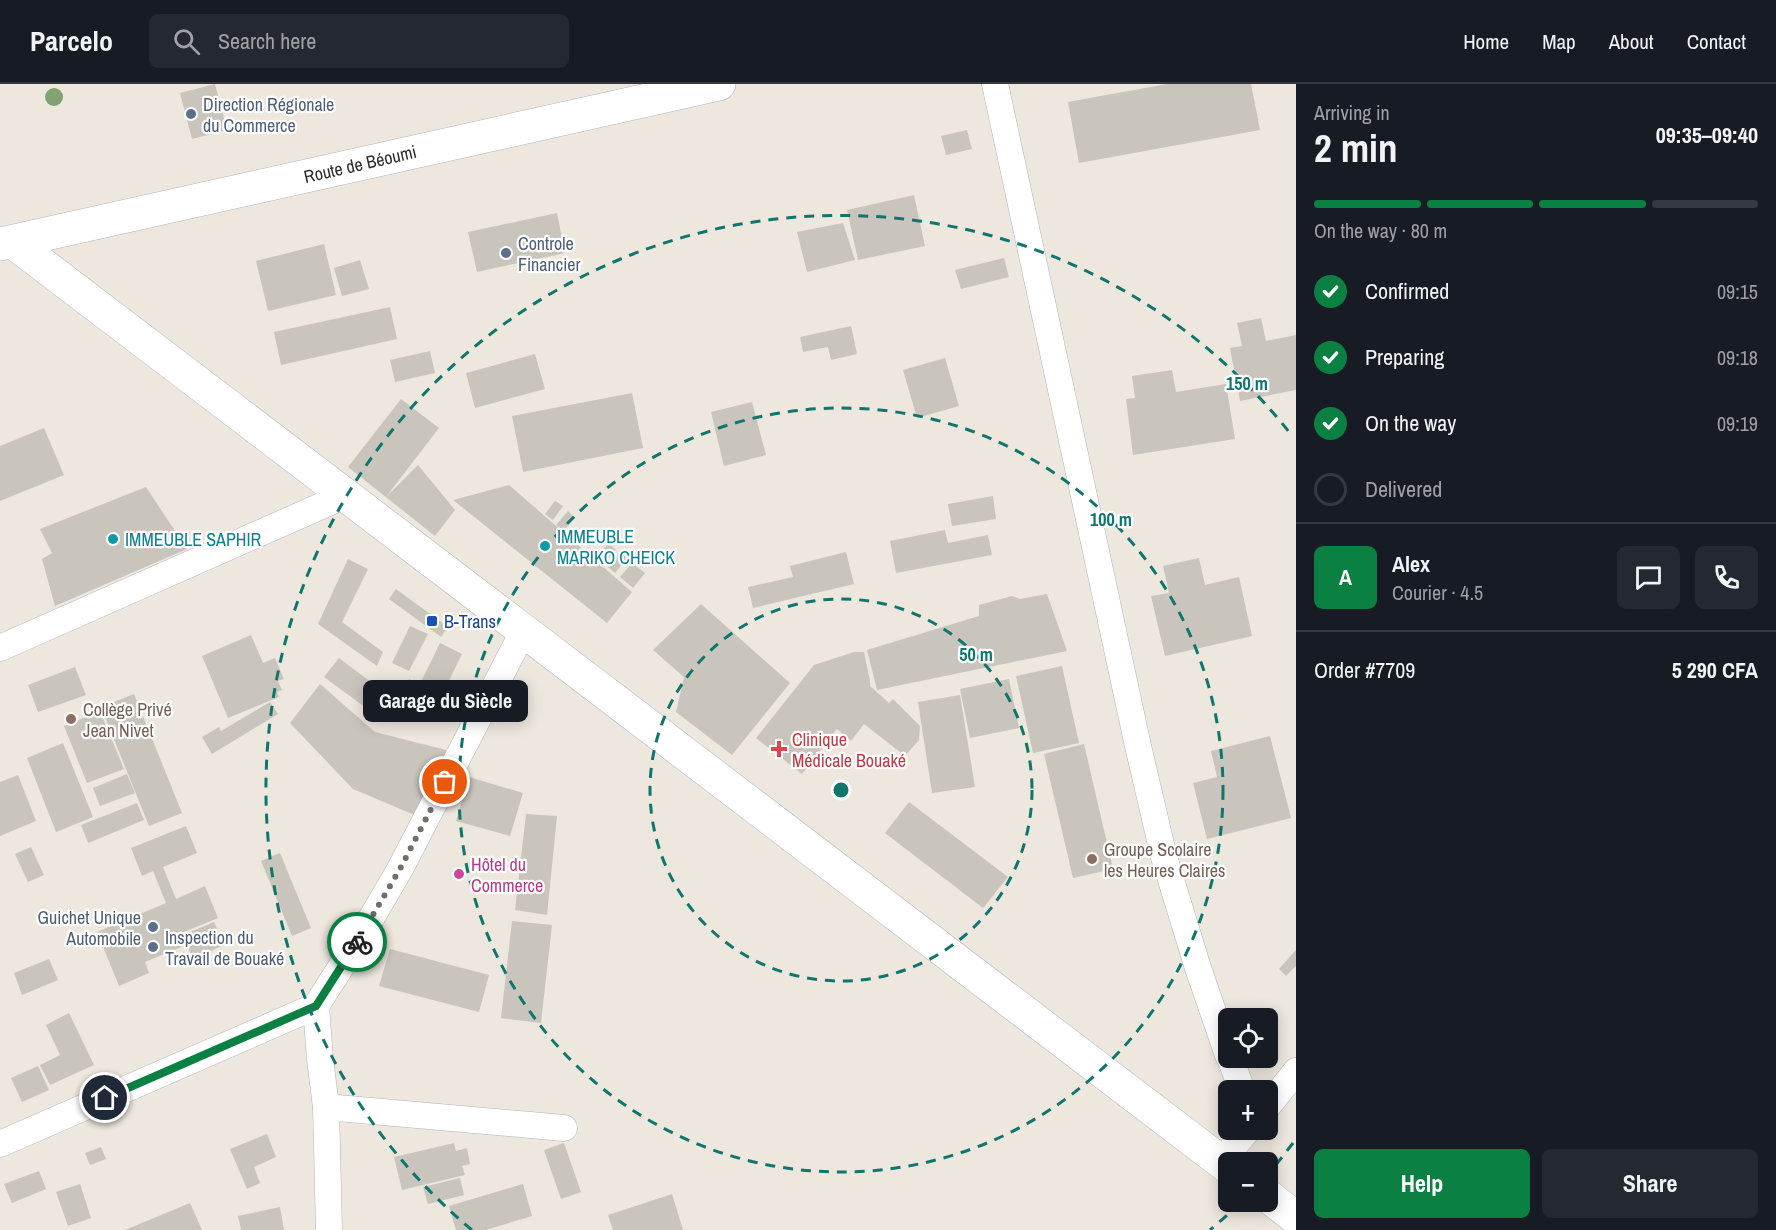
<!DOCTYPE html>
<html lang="en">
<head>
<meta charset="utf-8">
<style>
	:root { --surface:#171b24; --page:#242831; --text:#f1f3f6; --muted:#9ea1a6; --line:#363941; --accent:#0b8043 }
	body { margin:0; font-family:"Archivo Narrow",sans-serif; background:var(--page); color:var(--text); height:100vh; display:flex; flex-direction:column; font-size:22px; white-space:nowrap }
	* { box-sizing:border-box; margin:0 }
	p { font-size:20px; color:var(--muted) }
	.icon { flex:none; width:33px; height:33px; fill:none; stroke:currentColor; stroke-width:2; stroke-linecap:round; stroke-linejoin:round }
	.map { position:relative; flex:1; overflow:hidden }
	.sheet { display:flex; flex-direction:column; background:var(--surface); width:480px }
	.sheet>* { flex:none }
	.controls { position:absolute; left:1218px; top:924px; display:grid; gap:12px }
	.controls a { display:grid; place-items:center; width:60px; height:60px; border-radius:9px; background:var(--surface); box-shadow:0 3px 15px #0003; font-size:30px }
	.pin { position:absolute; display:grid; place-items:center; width:51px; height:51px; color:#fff; margin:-26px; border:3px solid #fff; border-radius:50%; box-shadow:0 2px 6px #0007 }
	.courier { position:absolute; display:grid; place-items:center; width:60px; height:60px; margin:-30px; border:4px solid #0b8043; border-radius:50%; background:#fff; color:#222; box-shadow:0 2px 8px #0007 }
	.bubble { position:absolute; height:42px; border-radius:9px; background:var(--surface); box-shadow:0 3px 15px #0003; font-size:20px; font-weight:700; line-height:42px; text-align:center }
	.headline em { font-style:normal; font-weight:700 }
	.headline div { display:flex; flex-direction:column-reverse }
	.headline { display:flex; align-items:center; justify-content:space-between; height:102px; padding:0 18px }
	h1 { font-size:39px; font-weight:700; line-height:45px }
	.bar { display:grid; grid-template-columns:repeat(4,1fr); gap:9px 6px; align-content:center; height:72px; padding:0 18px }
	.bar i { height:8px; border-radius:4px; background:var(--line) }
	.bar .selected { background:var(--accent) }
	.bar p { grid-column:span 4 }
	.line { display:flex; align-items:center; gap:15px; padding:0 18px; border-top:2px solid var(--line) }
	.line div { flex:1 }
	.round { display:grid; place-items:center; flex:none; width:63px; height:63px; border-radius:9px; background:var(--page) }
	ol { padding:0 18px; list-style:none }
	li { display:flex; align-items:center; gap:18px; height:66px }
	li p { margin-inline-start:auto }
	li .icon { padding:6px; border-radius:50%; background:var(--accent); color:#fff; stroke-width:4 }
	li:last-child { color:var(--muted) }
	li i { width:33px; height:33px; border:3px solid var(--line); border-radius:50% }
	.button { display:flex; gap:12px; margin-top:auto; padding:12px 18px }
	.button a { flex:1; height:69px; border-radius:9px; background:var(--accent); color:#fff; font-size:24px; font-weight:700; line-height:69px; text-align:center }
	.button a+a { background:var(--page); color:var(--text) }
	header { display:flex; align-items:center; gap:36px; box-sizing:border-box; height:84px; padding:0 30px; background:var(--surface); border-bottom:2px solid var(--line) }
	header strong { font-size:28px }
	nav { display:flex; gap:33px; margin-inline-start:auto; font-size:21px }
	.search { width:420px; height:54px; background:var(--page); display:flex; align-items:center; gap:15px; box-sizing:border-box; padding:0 21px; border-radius:9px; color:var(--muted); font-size:22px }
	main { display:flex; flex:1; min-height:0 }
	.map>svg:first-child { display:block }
	.building { fill:#c9c5bd }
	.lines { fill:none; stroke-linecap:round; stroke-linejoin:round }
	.street-casing { stroke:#b2b4bf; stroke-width:27 }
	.secondary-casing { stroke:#b2b4bf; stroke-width:34 }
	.street { stroke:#fff; stroke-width:26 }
	.secondary { stroke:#fff; stroke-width:33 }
	.tree { fill:#82a273 }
	.done { stroke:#706d6a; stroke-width:6; stroke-dasharray:0 10.8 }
	.route { stroke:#0b8043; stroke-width:8 }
	.ring { fill:none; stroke:#0f766e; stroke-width:3; stroke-dasharray:10 8 }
	.service-dot { fill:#5c6f8a; stroke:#fff; stroke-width:2 }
	.culture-dot { fill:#0f9aa8; stroke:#fff; stroke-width:2 }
	.transit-dot { fill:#1a4fb4; stroke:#fff; stroke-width:2 }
	.education-dot { fill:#8d6e63; stroke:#fff; stroke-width:2 }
	.health-dot { fill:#e0444e; stroke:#fff; stroke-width:2 }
	.hotel-dot { fill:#d1479c; stroke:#fff; stroke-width:2 }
	.labels { text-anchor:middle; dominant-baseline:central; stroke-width:4.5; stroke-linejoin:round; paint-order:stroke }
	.service-label { font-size:18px; fill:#4e5e75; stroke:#fff; text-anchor:start }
	.street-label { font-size:18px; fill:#2c2c2c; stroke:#fff }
	.culture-label { font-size:18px; fill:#0d838f; stroke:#fff; text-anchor:start }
	.transit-label { font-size:18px; fill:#164399; stroke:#fff; text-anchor:start }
	.education-label { font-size:18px; fill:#785e54; stroke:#fff; text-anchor:start }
	.health-label { font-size:18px; fill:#be3a42; stroke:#fff; text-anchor:start }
	.hotel-label { font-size:18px; fill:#b23c85; stroke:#fff; text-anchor:start }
	.centre { fill:#0f766e; stroke:#fff; stroke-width:3 }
	.ring-label { font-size:18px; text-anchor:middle; font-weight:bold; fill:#0f766e; stroke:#fff; stroke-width:4.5; stroke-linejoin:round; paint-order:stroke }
</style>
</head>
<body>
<header>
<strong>Parcelo</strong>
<div class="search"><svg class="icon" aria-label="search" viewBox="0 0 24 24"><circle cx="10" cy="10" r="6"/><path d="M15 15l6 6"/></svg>Search here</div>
<nav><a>Home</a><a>Map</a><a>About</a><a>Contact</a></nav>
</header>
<main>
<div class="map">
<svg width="1296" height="1146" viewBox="0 0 1296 1146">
	<rect width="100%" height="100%" fill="#ede7de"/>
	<g class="building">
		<polygon points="215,0 227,46 192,55 180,9"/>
		<polygon points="1167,0 1251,0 1260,46 1079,79 1068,18"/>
		<polygon points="967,46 972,65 946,71 941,52"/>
		<polygon points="914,111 925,162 858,176 847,126"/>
		<polygon points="557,129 565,169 477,188 468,148"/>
		<polygon points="843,139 855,176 807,188 797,148"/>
		<polygon points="324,160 336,211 268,227 256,177"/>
		<polygon points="1004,174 1009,193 961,205 955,186"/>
		<polygon points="360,176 369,205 342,212 334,184"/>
		<polygon points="390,223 397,255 281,281 274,248"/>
		<polygon points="1261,234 1266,257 1296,251 1296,306 1240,317 1230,264 1242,262 1237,239"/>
		<polygon points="851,242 857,270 831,276 828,263 803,268 800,253"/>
		<polygon points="430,267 435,289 395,298 390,276"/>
		<polygon points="535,270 545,305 475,324 466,289"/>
		<polygon points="945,274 959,322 917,334 903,286"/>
		<polygon points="1172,286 1176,308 1226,300 1235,355 1133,371 1126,315 1135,314 1132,292"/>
		<polygon points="632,309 643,364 523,388 512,332"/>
		<polygon points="401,315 439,344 386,413 418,381 455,426 435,452 348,383"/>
		<polygon points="752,318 766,371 724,382 711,328"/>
		<polygon points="44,344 64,391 0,417 0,362"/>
		<polygon points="509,401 632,508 607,539 453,416"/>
		<polygon points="146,403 187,465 55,522 42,475 52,469 40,445"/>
		<polygon points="993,412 996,435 952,442 948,420"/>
		<polygon points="555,417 563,422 553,436 545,430"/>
		<polygon points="568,427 575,434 563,447 556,441"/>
		<polygon points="945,446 948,459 988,451 992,471 896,489 890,457"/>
		<polygon points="609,459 616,466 602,480 595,474"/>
		<polygon points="620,468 627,474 615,489 608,483"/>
		<polygon points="846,468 854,500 753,524 748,503 793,493 790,482"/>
		<polygon points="1199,474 1205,501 1239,493 1252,552 1165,572 1151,512 1169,509 1163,482"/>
		<polygon points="348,475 368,485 342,538 383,568 377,582 318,540"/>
		<polygon points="632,479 645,489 633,504 620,493"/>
		<polygon points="396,505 448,543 441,553 389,515"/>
		<polygon points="1047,510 1067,567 877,606 867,566 979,532 979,521 1012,512 1020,515"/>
		<polygon points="701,520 790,599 732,671 676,628 684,593 653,566"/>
		<polygon points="410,542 428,550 409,587 392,579"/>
		<polygon points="251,551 263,579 275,574 284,595 278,597 282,606 277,608 279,613 228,634 202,572"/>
		<polygon points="440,559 462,570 435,625 402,610 409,595 420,600"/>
		<polygon points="854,568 864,568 870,597 870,602 889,619 893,615 920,642 919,656 905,672 864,640 851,657 837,645 802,690 756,654 814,581"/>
		<polygon points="339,574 387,610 373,629 324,593"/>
		<polygon points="1062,582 1079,659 1033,669 1016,592"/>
		<polygon points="75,583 86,611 38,628 28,601"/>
		<polygon points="1009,595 1019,644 970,654 960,605"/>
		<polygon points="320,600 375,648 450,667 417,732 353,705 290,639"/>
		<polygon points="134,610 182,729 149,742 101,623"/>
		<polygon points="960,611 975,703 932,709 918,618"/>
		<polygon points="270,618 278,630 212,670 202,653 219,643 221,647"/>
		<polygon points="100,627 124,685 87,699 64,642"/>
		<polygon points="1270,652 1291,734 1207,755 1193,699 1217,693 1211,667"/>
		<polygon points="63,659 93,733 56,748 27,674"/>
		<polygon points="1084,660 1113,785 1073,794 1044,670"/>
		<polygon points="127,690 135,709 100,722 93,704"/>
		<polygon points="18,691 36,737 0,752 0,698"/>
		<polygon points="469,693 523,709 510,752 456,737"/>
		<polygon points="909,718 1008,793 983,824 885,749"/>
		<polygon points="137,719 144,736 88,759 81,741"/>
		<polygon points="526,730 557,732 547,831 515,826"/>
		<polygon points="186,742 197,769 163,783 176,815 205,802 218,834 179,850 184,862 145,878 149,889 119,902 97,848 166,819 153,787 142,792 131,764"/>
		<polygon points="31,763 44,791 28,798 15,770"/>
		<polygon points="280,769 311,844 292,852 261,777"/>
		<polygon points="512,837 552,841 541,939 501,934"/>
		<polygon points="214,838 224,861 193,875 183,851"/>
		<polygon points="390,865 489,891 479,928 379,902"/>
		<polygon points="1296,866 1296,882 1286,892 1279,885"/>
		<polygon points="49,875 58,896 22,911 14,889"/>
		<polygon points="69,929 94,981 50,1001 40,981 60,971 46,941"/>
		<polygon points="38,982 49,1006 22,1018 11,994"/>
		<polygon points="267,1050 276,1073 254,1083 260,1099 247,1105 230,1065"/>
		<polygon points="454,1059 456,1067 467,1064 470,1080 462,1082 465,1091 402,1106 394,1073"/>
		<polygon points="564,1059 581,1108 561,1115 544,1066"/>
		<polygon points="101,1063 106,1075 90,1081 85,1069"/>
		<polygon points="39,1087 46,1105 12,1119 4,1100"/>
		<polygon points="460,1094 464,1111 428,1120 423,1103"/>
		<polygon points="80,1100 91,1134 68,1142 56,1108"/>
		<polygon points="523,1100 532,1132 486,1146 456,1146 449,1122"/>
		<polygon points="672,1110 683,1146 613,1146 608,1131"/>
		<polygon points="190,1119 202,1146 125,1146"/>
		<polygon points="280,1123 284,1146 241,1146 238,1132"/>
	</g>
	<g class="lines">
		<defs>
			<g id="street">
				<polyline points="995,0 1138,662 1164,773 1198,884 1228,971"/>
				<polyline points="0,564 346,411"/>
				<polyline points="1230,974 1242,1006"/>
				<polyline points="1268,1022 1296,987"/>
				<polyline points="326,1023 564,1044"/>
				<polyline points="0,1060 316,922"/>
				<polyline points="1221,1077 1248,1046"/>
				<polyline points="329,1146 326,1023 320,975 316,922 362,850 400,785 524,546"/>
			</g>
			<g id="secondary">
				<polyline points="13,158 1228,1083"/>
				<polyline points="1,160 719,0"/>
				<polyline points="1268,1112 1296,1134"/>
			</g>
		</defs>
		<use href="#street" class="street-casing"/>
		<use href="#secondary" class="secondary-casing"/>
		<use href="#street" class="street"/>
		<use href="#secondary" class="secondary"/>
	</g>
	<circle class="tree" cx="54" cy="13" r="9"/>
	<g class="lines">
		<polyline class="done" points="357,858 400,785 445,698"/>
		<polyline class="route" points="105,1014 316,922 357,858"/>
	</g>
	<g class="ring">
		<circle cx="841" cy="706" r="191"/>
		<circle cx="841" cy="706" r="382"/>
		<path d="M1293 1059A574 574 0 0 1 1268 1090M1240 1119A574 574 0 0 1 1210 1146M472 1146A574 574 0 1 1 1293 353"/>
	</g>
	<g class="service-dot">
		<circle cx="191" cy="30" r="6"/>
		<circle cx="506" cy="169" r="6"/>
		<circle cx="153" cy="843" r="6"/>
		<circle cx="153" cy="863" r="6"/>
	</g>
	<g class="culture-dot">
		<circle cx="113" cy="455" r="6"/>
		<circle cx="545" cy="462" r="6"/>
	</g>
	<rect class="transit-dot" x="426" y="531" width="12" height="12" rx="3"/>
	<g class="education-dot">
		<circle cx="71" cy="635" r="6"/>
		<circle cx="1092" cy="775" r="6"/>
	</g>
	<path class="health-dot" d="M776 656h6v6h6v6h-6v6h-6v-6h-6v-6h6z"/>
	<circle class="hotel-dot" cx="459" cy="790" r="6"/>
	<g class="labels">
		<g class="service-label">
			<text x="203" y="20">Direction Régionale<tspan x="203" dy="21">du Commerce</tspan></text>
			<text x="518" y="159">Controle<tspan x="518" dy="21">Financier</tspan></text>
			<text x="141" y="833" text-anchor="end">Guichet Unique<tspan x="141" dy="21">Automobile</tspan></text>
			<text x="165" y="853">Inspection du<tspan x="165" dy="21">Travail de Bouaké</tspan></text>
		</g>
		<g class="street-label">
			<text transform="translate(360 80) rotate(-13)">Route de Béoumi</text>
		</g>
		<g class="culture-label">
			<text x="557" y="452">IMMEUBLE<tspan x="557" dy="21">MARIKO CHEICK</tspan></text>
			<text x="125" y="455">IMMEUBLE SAPHIR</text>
		</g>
		<g class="transit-label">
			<text x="444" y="537">B-Trans</text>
		</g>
		<g class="education-label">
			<text x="83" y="625">Collège Privé<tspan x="83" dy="21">Jean Nivet</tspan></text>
			<text x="1104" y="765">Groupe Scolaire<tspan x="1104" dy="21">les Heures Claires</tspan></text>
		</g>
		<g class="health-label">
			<text x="792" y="655">Clinique<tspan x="792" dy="21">Médicale Bouaké</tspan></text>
		</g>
		<g class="hotel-label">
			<text x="471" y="780">Hôtel du<tspan x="471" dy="21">Commerce</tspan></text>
		</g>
	</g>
	<circle cx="841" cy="706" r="9" class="centre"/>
	<g class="ring-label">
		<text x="1247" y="306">150 m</text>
		<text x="1111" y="442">100 m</text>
		<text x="976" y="577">50 m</text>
	</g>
</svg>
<div class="controls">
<a><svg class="icon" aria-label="locate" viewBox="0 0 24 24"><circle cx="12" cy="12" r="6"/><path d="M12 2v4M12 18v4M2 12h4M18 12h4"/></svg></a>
<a>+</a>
<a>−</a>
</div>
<div class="pin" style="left:445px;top:698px;background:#ea580c"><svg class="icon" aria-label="bag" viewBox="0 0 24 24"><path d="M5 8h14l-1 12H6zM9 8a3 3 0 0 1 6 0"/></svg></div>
<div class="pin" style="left:105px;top:1014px;background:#1f2937"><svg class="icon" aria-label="home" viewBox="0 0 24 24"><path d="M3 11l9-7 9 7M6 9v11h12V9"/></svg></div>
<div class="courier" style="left:357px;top:858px"><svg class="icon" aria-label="bike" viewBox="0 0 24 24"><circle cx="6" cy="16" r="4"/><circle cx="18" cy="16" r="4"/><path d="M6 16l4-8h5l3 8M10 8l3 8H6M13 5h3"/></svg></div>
<div class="bubble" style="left:363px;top:596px;width:165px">Garage du Siècle</div>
</div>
<section class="sheet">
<div class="headline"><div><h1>2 min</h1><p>Arriving in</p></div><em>09:35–09:40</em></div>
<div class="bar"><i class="selected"></i><i class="selected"></i><i class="selected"></i><i></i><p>On the way · 80 m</p></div>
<ol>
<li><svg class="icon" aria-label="check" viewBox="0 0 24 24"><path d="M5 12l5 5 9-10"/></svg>Confirmed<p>09:15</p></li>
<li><svg class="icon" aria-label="check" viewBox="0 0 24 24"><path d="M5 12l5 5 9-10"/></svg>Preparing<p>09:18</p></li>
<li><svg class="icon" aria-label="check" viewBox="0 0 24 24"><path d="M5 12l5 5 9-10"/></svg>On the way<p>09:19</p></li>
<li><i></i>Delivered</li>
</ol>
<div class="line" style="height:108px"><b class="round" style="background:var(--accent);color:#fff">A</b><div><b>Alex</b><p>Courier · 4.5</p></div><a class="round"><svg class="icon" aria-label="chat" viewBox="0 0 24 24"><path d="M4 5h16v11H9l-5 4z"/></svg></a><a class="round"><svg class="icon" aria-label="phone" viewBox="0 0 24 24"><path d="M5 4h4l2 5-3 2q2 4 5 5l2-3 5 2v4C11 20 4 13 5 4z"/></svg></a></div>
<div class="line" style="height:78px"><div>Order #7709</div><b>5 290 CFA</b></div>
<div class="button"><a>Help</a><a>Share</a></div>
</section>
</main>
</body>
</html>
